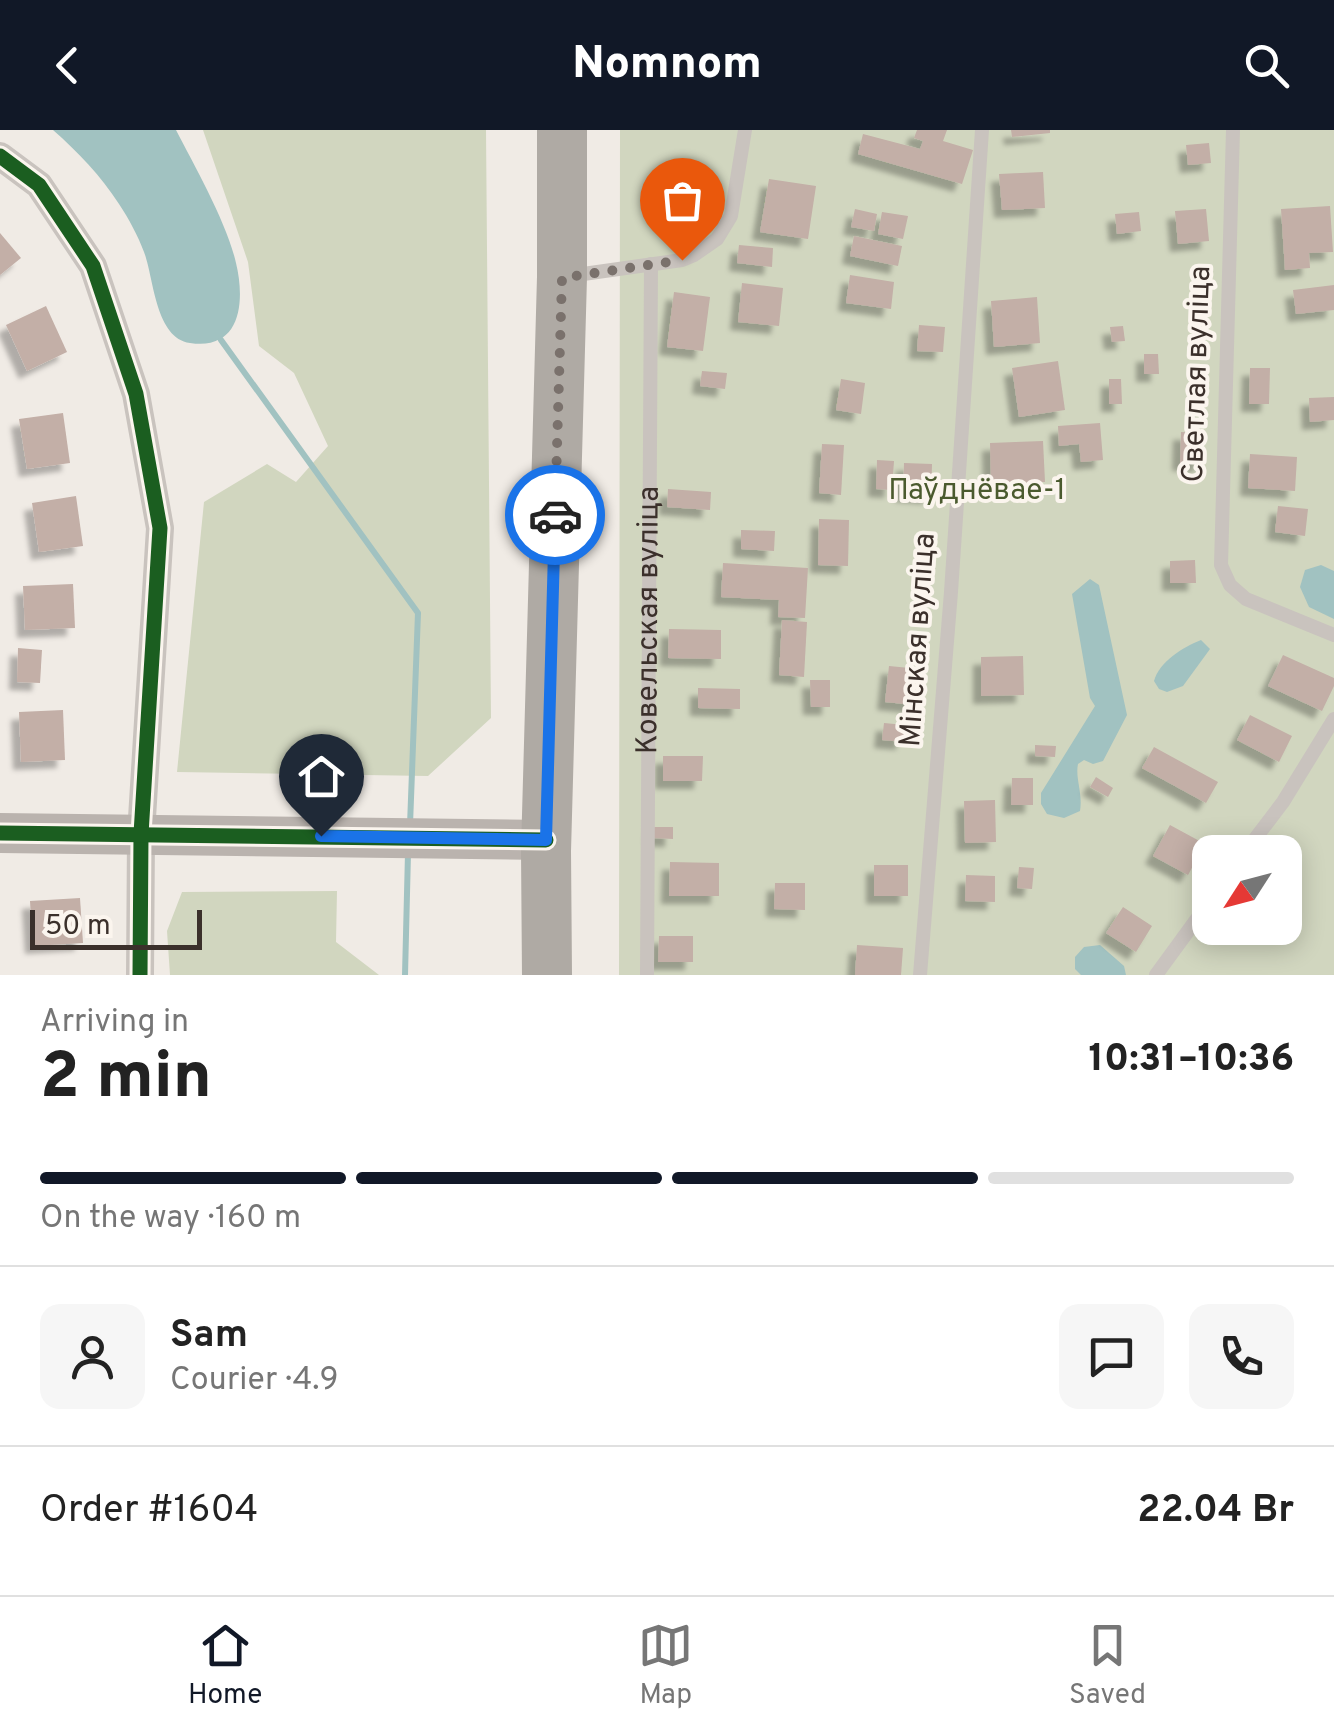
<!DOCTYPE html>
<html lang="en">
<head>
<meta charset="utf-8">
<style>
	:root { --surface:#fff; --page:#f6f6f6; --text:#222; --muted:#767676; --line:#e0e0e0; --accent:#111827 }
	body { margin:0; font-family:Overpass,sans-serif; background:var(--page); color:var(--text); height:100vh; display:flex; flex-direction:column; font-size:38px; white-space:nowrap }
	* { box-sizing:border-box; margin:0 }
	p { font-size:32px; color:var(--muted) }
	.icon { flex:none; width:55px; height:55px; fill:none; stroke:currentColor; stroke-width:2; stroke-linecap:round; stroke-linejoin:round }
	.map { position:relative; height:845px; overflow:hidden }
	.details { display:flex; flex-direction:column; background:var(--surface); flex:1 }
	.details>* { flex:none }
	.needle { width:65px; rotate:234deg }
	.buttons { position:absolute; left:1192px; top:705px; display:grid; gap:20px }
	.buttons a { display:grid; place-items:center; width:110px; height:110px; border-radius:20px; background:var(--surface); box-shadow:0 5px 25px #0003; font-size:50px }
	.scale { position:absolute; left:30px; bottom:25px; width:172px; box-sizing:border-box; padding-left:10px; border:5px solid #3b302b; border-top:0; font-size:28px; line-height:35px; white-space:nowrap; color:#3b302b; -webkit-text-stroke:8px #fbf5ee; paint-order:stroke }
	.pin { position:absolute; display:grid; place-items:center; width:85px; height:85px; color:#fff; margin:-102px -42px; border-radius:50% 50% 50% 0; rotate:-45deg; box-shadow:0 0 10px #0007 }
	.pin .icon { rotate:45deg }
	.courier { position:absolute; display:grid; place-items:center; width:100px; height:100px; margin:-50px; border:8px solid #1a73e8; border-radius:50%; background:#fff; color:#222; box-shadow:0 2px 12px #0007 }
	.headline em { font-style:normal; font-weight:800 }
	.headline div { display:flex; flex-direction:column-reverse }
	.headline { display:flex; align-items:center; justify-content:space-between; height:170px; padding:0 40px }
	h1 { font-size:65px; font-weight:800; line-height:75px }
	.bar { display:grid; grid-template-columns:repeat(4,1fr); gap:15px 10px; align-content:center; height:120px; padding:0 40px }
	.bar i { height:12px; border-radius:8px; background:var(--line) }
	.bar .active { background:var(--accent) }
	.bar p { grid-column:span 4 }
	.line { display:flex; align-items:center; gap:25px; padding:0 40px; border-top:2px solid var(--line) }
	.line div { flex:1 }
	.round { display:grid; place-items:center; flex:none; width:105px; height:105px; border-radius:20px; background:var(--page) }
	header { display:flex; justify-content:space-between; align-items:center; height:130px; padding:0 40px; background:var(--accent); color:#fff; font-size:45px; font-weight:800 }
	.menu { display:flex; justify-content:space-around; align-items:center; height:140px; border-top:2px solid var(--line); background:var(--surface); font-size:28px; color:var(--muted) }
	.menu a { display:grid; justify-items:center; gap:5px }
	.menu .active { color:var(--accent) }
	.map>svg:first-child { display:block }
	.green { fill:#d1d6bf; fill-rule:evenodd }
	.water { fill:#a1c2c1 }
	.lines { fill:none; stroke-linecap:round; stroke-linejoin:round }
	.stream { stroke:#a1c2c1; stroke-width:6 }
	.building { fill:#c3afa7; filter:url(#shadow) }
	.lane { stroke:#c9c3be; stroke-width:14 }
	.street { stroke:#c9c3be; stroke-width:28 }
	.secondary { stroke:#bab3ae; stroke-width:40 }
	.highway { stroke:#afaaa4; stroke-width:50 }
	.cycleway-casing { stroke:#fbf5ee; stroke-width:21 }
	.cycleway { stroke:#1b5e20; stroke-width:15 }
	.done { stroke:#7a716c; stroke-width:10; stroke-dasharray:0 18 }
	.route { stroke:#1a73e8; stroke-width:12 }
	.labels { text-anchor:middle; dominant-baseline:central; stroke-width:8; stroke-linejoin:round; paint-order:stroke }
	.street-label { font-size:30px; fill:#3b302b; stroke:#fbf5ee }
	.park-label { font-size:30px; fill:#4a5a2e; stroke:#fbf5ee }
</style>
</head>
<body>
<header><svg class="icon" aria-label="back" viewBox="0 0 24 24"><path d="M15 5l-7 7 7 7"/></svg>Nomnom<svg class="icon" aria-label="search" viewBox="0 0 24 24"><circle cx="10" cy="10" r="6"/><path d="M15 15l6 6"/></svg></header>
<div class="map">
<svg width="1334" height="845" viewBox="0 0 1334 845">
	<defs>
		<filter id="shadow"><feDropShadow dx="-8" dy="8" stdDeviation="2.5" flood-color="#0004"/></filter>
	</defs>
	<rect width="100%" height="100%" fill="#f0ebe5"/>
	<g class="green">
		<polygon points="203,0 486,0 491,588 428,646 177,642 204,372 267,334 296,352 328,316 294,243 259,216 248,132"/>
		<path d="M620,0h714v845h-715zM1210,722h75v76h-75z"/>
		<polygon points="337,761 336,812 379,845 170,845 167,801 182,762"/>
	</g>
	<g class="water">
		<path d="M53,0h123c19,37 51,93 60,133 9,37 6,88 -46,80 -35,-5 -36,-65 -46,-91 -6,-16 -15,-33 -25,-48 -18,-28 -41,-52 -66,-74z"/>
		<polygon points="1321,435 1334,441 1334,489 1309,477 1300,457 1305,440"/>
		<path d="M1090,449l9,6 28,130 -24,46 -10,3 -9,-4 -6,4c-3,14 5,29 2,47l-16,7 -17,-4 -6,-10v-11l54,-87 -5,-8 -18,-104z"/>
		<path d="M1201,510l9,9 -27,37 -16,6 -8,-3 -5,-8c5,-19 29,-34 47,-41z"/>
		<polygon points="1100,815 1124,836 1126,845 1081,845 1075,839 1075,827 1084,817"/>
	</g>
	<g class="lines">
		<g class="stream">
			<polyline points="221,210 418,483 410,695"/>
			<polyline points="405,845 408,723"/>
		</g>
	</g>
	<g class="building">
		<polygon points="917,0 947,0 943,11 973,20 962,54 858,24 863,4 920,19 923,11 914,8"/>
		<polygon points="1011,0 1050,0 1050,3 1012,7"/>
		<polygon points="1209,13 1211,33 1188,35 1186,15"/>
		<polygon points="1043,42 1045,78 1002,80 999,44"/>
		<polygon points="769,49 816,56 808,109 760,102"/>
		<polygon points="1330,76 1333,122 1309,123 1310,138 1285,140 1281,79"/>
		<polygon points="855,79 877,84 874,101 851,97"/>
		<polygon points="1206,79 1209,111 1178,114 1175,81"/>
		<polygon points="882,82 908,86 903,109 878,104"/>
		<polygon points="1139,82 1141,101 1117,104 1115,84"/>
		<polygon points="0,103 21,128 0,145"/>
		<polygon points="854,106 902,116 898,136 850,126"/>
		<polygon points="739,115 773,118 772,137 737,133"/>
		<polygon points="850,145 894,152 891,179 846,173"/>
		<polygon points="742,153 783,158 779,196 738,192"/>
		<polygon points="1334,155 1334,180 1296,184 1293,160"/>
		<polygon points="674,162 710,167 703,221 667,217"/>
		<polygon points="1037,167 1040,213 994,217 991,171"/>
		<polygon points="46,176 67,222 27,241 6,195"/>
		<polygon points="919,195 945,197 943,222 917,221"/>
		<polygon points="1123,196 1125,211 1112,212 1110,197"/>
		<polygon points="1144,224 1158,224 1159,244 1144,244"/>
		<polygon points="1058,231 1065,280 1019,287 1012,238"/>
		<polygon points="1250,238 1270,238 1269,274 1249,274"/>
		<polygon points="702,241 727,243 725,259 700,256"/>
		<polygon points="841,249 865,253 861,284 836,280"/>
		<polygon points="1109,249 1121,249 1122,274 1109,274"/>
		<polygon points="1334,267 1334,290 1310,292 1309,268"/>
		<polygon points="63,283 70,333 27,339 19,289"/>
		<polygon points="1100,293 1103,330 1081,332 1079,314 1059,316 1058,296"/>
		<polygon points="1181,302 1204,303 1202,334 1180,333"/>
		<polygon points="1043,311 1045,352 991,354 990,313"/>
		<polygon points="822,314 844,315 841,365 819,363"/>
		<polygon points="1250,324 1297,327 1295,361 1248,358"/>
		<polygon points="877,330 894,331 892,360 876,359"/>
		<polygon points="904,333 932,334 931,366 903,364"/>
		<polygon points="668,359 711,362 710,380 667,377"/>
		<polygon points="76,366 83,416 39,422 32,373"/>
		<polygon points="1278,376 1308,379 1305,406 1275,402"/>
		<polygon points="819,389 849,390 848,436 818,435"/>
		<polygon points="741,400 775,401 774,421 741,419"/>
		<polygon points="1195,430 1196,453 1170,453 1170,431"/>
		<polygon points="723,433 808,438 805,488 778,487 779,470 721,467"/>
		<polygon points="73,454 75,498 25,500 23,456"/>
		<polygon points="782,490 807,492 804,547 779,545"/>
		<polygon points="669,499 721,500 721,529 668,528"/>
		<polygon points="18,518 42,520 40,553 17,552"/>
		<polygon points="1283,525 1334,548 1334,556 1322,581 1268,556"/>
		<polygon points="1023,526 1024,565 981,566 981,527"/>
		<polygon points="889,536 920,539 915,575 885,572"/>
		<polygon points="810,550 830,550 830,577 811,577"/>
		<polygon points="698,558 740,559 740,579 698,578"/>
		<polygon points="63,580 65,630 21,632 19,582"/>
		<polygon points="1250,585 1292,606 1279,632 1237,610"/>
		<polygon points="884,593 905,595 904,612 882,610"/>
		<polygon points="1035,615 1056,616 1055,627 1035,626"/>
		<polygon points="1154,617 1218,652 1206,673 1142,638"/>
		<polygon points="663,626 703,626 702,651 663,651"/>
		<polygon points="1096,647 1113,658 1108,667 1090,657"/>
		<polygon points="1012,648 1033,648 1033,675 1011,675"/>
		<polygon points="995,670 996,712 965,713 964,671"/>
		<polygon points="1170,695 1205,714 1188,745 1153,726"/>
		<polygon points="653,697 673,697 673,709 653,708"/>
		<polygon points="670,732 719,733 719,766 669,766"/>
		<rect x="874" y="735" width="34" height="31"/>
		<polygon points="1019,737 1034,738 1032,759 1017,758"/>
		<polygon points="966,745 995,746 995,772 965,771"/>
		<polygon points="775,753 805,753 805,780 774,779"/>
		<polygon points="80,768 83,813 33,816 30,771"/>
		<polygon points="1123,777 1152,796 1136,822 1106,803"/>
		<polygon points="659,806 693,806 693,832 658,832"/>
		<polygon points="857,815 903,818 901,845 855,845"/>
	</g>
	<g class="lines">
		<g class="lane">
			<polyline points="1233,0 1221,435 1230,455 1246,469 1334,505"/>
			<polyline points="569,146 682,130 694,125 717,109 731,86 745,0"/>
			<polyline points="1245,722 1283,672 1334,589"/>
			<path id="s1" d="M647,845l4,-711"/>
			<polyline points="920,845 951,462 982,0"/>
			<polyline points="1156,845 1210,771"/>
		</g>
		<polyline class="street" points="0,26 39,55 93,136 136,264 160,398 141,704 140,845"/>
		<polyline class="secondary" points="0,703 546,710"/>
		<polyline class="highway" points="547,845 546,721 562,147 562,0"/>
		<defs>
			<g id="cycleway">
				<polyline points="0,26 39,55 93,136 136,264 160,398 141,704 140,845"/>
				<polyline points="0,703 546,710"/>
			</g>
		</defs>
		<use href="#cycleway" class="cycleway-casing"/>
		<use href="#cycleway" class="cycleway"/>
	</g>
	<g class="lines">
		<polyline class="done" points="555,385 562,148 682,130"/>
		<polyline class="route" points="321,706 546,710 555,385"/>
	</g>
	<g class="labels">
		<g class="street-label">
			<text transform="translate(1198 244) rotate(-88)">Светлая вуліца</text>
			<text stroke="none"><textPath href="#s1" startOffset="355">Ковельская вуліца</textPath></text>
			<text transform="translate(919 510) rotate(-86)">Мінская вуліца</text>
		</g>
		<g class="park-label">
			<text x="977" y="361">Паўднёвае-1</text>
		</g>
	</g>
</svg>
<div class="buttons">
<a><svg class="needle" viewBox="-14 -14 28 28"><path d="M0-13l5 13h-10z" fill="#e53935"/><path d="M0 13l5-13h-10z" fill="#767676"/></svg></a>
</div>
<div class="scale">50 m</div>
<div class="pin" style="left:682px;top:130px;background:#ea580c"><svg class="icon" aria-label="bag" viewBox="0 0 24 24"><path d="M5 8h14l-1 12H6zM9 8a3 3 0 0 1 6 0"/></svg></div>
<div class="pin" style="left:321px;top:706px;background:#1f2937"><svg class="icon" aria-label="home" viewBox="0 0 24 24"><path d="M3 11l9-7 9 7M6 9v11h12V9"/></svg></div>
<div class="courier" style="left:555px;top:385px"><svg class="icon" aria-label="car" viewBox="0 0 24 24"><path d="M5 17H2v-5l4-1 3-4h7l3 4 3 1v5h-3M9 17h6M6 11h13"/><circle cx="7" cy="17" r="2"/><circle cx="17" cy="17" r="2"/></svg></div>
</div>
<section class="details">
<div class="headline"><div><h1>2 min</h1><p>Arriving in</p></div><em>10:31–10:36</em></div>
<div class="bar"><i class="active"></i><i class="active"></i><i class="active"></i><i></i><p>On the way · 160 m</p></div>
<div class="line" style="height:180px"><a class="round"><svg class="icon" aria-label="person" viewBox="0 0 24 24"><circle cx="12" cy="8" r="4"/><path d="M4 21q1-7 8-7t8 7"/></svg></a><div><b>Sam</b><p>Courier · 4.9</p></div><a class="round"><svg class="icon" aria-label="chat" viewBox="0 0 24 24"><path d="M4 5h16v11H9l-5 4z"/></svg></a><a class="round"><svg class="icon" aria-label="phone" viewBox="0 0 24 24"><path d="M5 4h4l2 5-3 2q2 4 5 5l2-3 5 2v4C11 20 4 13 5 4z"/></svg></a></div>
<div class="line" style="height:130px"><div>Order #1604</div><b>22.04 Br</b></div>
</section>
<nav class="menu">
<a class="active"><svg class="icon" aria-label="home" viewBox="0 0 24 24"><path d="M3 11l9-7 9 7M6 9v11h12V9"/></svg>Home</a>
<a><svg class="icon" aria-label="map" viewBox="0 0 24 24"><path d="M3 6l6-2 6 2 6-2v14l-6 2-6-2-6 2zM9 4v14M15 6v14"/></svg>Map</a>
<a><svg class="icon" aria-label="saved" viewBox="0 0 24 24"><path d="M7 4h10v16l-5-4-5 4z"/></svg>Saved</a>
</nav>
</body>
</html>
